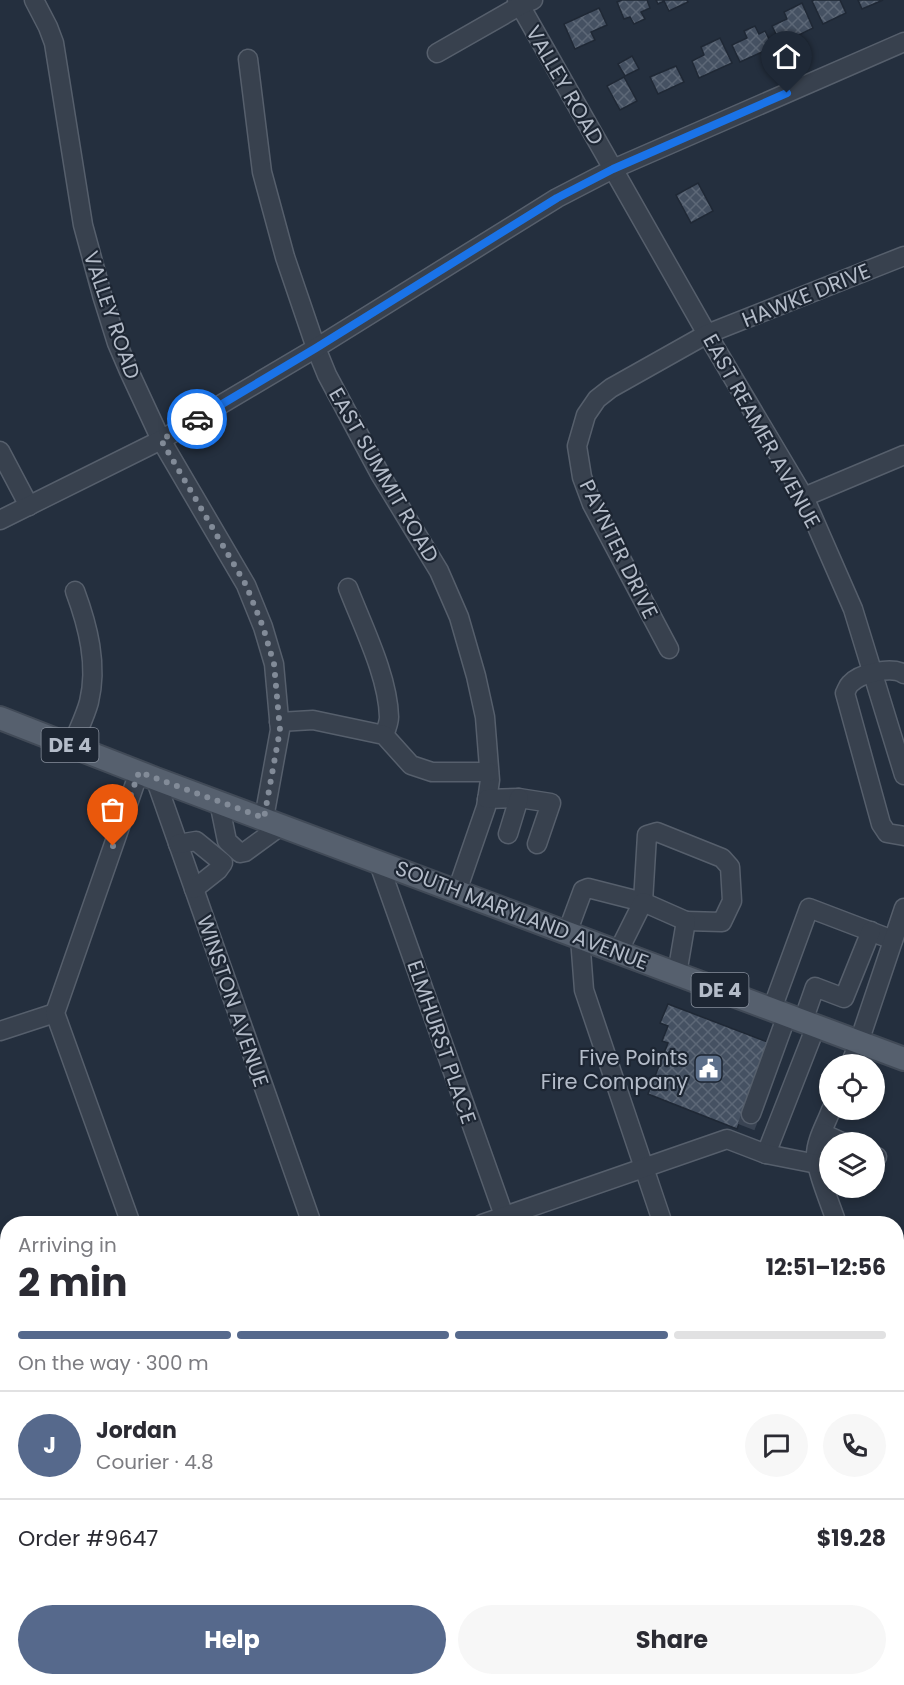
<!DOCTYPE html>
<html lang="en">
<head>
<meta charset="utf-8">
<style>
	:root { --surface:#fff; --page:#f7f7f7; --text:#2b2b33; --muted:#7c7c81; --line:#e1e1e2; --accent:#56698c }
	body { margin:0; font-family:Poppins,sans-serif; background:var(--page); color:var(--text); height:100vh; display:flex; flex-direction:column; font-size:22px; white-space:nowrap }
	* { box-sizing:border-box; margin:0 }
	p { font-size:20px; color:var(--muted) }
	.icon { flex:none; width:33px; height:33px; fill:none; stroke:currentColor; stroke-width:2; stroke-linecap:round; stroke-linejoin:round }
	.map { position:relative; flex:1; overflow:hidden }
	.panel { position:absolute; left:0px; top:1216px; width:904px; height:470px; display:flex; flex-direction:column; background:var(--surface); border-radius:24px 24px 0 0; box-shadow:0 3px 9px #0003 }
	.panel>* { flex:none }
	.controls { position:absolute; left:819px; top:1054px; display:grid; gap:12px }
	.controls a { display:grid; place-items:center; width:66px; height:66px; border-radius:50%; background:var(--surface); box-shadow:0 3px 9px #0003; font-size:30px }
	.pin { position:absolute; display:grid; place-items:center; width:51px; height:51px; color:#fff; margin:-62px -26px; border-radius:50% 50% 50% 0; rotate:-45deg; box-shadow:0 0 6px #0007 }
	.pin .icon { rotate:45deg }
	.courier { position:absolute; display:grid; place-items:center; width:60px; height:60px; margin:-30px; border:4px solid #1a73e8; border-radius:50%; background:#fff; color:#222; box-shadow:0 2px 8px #0007 }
	.summary em { font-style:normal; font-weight:700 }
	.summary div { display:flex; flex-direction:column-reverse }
	.summary { display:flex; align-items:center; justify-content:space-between; height:102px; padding:0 18px }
	h1 { font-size:39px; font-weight:700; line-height:45px }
	.bar { display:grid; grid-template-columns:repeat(4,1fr); gap:9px 6px; align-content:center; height:72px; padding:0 18px }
	.bar i { height:8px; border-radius:4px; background:var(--line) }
	.bar .on { background:var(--accent) }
	.bar p { grid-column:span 4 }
	.line { display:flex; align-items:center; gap:15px; padding:0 18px; border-top:2px solid var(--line) }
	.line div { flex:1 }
	.round { display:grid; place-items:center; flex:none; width:63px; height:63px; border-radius:32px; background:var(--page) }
	.cta { display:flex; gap:12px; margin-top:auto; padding:12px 18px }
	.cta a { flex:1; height:69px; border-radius:36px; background:var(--accent); color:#fff; font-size:24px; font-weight:700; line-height:69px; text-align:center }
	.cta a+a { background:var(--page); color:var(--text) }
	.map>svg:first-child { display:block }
	.building { fill:url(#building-cross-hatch); stroke:#1f2835; stroke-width:1.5 }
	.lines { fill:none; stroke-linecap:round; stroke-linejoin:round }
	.minor-tunnel { stroke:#3a4453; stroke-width:18; stroke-dasharray:18 9; stroke-linecap:butt }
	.minor-casing { stroke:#565f6c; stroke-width:21 }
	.major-casing { stroke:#414a57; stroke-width:26 }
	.minor { stroke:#38414e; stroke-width:18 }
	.major { stroke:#56606e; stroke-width:22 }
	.done { stroke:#828b98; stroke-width:6; stroke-dasharray:0 10.8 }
	.route { stroke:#1a73e8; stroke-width:8 }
	.labels { text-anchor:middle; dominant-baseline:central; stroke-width:4.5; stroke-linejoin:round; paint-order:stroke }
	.shield { fill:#1d2633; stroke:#878f9c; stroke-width:1.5 }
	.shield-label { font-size:20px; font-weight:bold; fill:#b4bcc9 }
	.street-label { font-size:21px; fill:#b4bcc9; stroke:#1d2633 }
	.poi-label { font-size:21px; fill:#b4bcc9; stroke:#1d2633; text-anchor:end }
</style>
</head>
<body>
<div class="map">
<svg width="904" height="1685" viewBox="0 0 904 1685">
	<defs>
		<pattern id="building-cross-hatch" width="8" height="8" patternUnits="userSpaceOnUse" patternTransform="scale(1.5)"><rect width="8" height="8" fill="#455162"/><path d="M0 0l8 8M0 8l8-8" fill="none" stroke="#5d6877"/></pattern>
	</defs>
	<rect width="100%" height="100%" fill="#242f3e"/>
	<g class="building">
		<polygon points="622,0 647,0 650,8 641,12 645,19 634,24 630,17 624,19 617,2"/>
		<polygon points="656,0 687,0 688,2 669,11 664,1 658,4"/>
		<polygon points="814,0 840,0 846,13 823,24 812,1"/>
		<polygon points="858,0 883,0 862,9"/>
		<polygon points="802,3 813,28 781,44 772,26 787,19 784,12"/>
		<polygon points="599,8 607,25 591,32 595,40 575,49 564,24"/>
		<polygon points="755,26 759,34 765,31 773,47 740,62 732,45 747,38 744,31"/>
		<polygon points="720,38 732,63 699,78 692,61 704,55 701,47"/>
		<polygon points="632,56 639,69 625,76 618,64"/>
		<polygon points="676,66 684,82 658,94 650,77"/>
		<polygon points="624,77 637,101 620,110 607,86"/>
		<polygon points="698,183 713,211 691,223 676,195"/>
		<polygon points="668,1004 770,1043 737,1129 648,1094 668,1043 662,1041 668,1026 660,1023"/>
	</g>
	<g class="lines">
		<polyline class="minor-tunnel" points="746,1127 751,1114"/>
		<defs>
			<g id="minor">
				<polyline points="34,0 48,27 54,43 83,225 102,295 117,343 129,371 161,440 246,585 263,627 274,664 280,730 264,818"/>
				<polyline points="517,0 707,334 804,497 853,609 904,775"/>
				<polyline points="437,53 521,5 533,0"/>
				<polyline points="248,59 262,172 285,257 316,348 327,375 380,474 439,571 459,617 476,676 485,717 490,780 486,807 457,891"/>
				<polyline points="0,451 29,506"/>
				<polyline points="804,497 904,455"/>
				<polyline points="0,520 161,440 316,348 557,198 613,169 904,42"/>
				<path d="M348,588c15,39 40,88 41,129 0,6 -3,13 -5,18"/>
				<polyline points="669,649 592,504 582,477 577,446 586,415 597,399 611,388 707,334 904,256"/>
				<path d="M904,674c-12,-8 -44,-1 -54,10 -3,3 -3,6 -5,9l36,131 6,9 17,3"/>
				<polyline points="279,722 313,720 384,735 411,765 432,772 489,772"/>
				<path d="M72,746c5,-14 13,-29 17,-44 9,-37 -1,-76 -14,-111"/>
				<polyline points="155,778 312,1224"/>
				<polyline points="487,799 519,798 551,803 537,844"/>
				<polyline points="219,802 227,841 240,853 245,852 282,825"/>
				<polyline points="508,834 519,798"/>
				<polyline points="178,844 196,841 223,863 218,870 194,889"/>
				<polyline points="378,861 507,1224"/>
				<polyline points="567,933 583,890 588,888 643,902 647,835 657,832 722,858 730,867 732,901 722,922 686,921"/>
				<polyline points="580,938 584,990 663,1224"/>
				<polyline points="618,952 643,902 686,921 677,974"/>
				<polyline points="772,1009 809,908 893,940"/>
				<polyline points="803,1021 815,987 844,998 871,931"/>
				<polyline points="0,1031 55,1013"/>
				<polyline points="850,1065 859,1042 904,908"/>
				<path d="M831,1110c-5,14 -15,30 -15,45 0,16 16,53 21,69"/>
				<polyline points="751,1114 787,1015"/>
				<polyline points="822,1133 844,1143"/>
				<polyline points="766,1154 816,1026"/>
				<polyline points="874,1156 877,1157"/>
				<polyline points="131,1224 55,1013 139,772"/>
				<polyline points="482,1224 727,1139 766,1154 817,1164"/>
				<polyline points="0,1371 8,1392"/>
				<polyline points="897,1399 904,1419"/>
				<polyline points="0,1609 8,1607"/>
				<polyline points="108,1678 111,1685"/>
				<polyline points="292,1678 294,1685"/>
				<polyline points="653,1678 655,1685"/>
				<polyline points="817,1678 819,1685"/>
				<polyline points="454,1685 472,1678"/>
			</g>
			<polyline id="major" points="0,718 156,779 904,1059"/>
		</defs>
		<use href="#minor" class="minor-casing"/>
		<use href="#major" class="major-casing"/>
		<use href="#minor" class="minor"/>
		<use href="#major" class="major"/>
	</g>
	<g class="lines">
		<polyline class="done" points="113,846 139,772 264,818 280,730 274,664 263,627 246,585 161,440 197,419"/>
		<polyline class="route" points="197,419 316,348 557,198 613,169 787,93"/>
	</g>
	<defs>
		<symbol id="civic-square" viewBox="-11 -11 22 22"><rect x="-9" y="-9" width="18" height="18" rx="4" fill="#5c6f8a" stroke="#1d2633"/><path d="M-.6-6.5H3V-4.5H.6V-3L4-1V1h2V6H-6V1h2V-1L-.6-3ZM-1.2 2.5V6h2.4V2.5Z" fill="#fff"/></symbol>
	</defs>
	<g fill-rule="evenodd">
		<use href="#civic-square" x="692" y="1052" width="33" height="33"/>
	</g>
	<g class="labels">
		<g class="shield">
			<rect x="41.5" y="728" width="57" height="34" rx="4.5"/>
			<rect x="691.5" y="973" width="57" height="34" rx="4.5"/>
		</g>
		<g class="shield-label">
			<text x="70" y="745">DE 4</text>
			<text x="720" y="990">DE 4</text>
		</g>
		<g class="street-label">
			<text transform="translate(565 85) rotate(60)">VALLEY ROAD</text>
			<text transform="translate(806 295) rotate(-22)">HAWKE DRIVE</text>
			<text transform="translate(112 315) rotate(71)">VALLEY ROAD</text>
			<text transform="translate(762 431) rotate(61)">EAST REAMER AVENUE</text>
			<text transform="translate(384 475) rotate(60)">EAST SUMMIT ROAD</text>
			<text transform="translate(619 549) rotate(64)">PAYNTER DRIVE</text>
			<text transform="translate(522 915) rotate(21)">SOUTH MARYLAND AVENUE</text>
			<text transform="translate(233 1001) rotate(71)">WINSTON AVENUE</text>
			<text transform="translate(442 1042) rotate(71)">ELMHURST PLACE</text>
		</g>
		<g class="poi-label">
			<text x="688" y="1057">Five Points<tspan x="688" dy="24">Fire Company</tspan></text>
		</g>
	</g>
</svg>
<div class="controls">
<a><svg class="icon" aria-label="locate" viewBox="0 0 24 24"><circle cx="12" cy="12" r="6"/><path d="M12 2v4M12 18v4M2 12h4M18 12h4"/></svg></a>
<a><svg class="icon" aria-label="layers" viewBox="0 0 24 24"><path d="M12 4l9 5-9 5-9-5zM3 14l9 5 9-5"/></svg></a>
</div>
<div class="pin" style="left:113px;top:846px;background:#ea580c"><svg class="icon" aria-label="bag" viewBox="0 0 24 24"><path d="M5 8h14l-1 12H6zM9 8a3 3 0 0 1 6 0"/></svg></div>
<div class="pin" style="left:787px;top:93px;background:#1f2937"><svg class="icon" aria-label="home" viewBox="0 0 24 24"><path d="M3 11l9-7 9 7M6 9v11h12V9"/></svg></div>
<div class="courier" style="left:197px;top:419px"><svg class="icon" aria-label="car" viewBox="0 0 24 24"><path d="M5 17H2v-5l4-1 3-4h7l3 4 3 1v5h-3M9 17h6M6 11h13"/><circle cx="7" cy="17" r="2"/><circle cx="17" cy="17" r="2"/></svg></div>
<section class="panel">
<div class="summary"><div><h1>2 min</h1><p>Arriving in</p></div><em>12:51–12:56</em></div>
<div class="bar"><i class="on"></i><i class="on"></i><i class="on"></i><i></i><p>On the way · 300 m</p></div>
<div class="line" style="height:108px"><b class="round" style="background:var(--accent);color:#fff">J</b><div><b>Jordan</b><p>Courier · 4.8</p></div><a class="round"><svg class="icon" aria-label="chat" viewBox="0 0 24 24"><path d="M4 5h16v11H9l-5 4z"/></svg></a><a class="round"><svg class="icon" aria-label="phone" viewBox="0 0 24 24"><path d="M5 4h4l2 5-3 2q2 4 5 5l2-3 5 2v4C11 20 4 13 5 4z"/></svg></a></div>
<div class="line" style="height:78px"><div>Order #9647</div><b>$19.28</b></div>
<div class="cta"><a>Help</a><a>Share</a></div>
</section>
</div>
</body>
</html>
